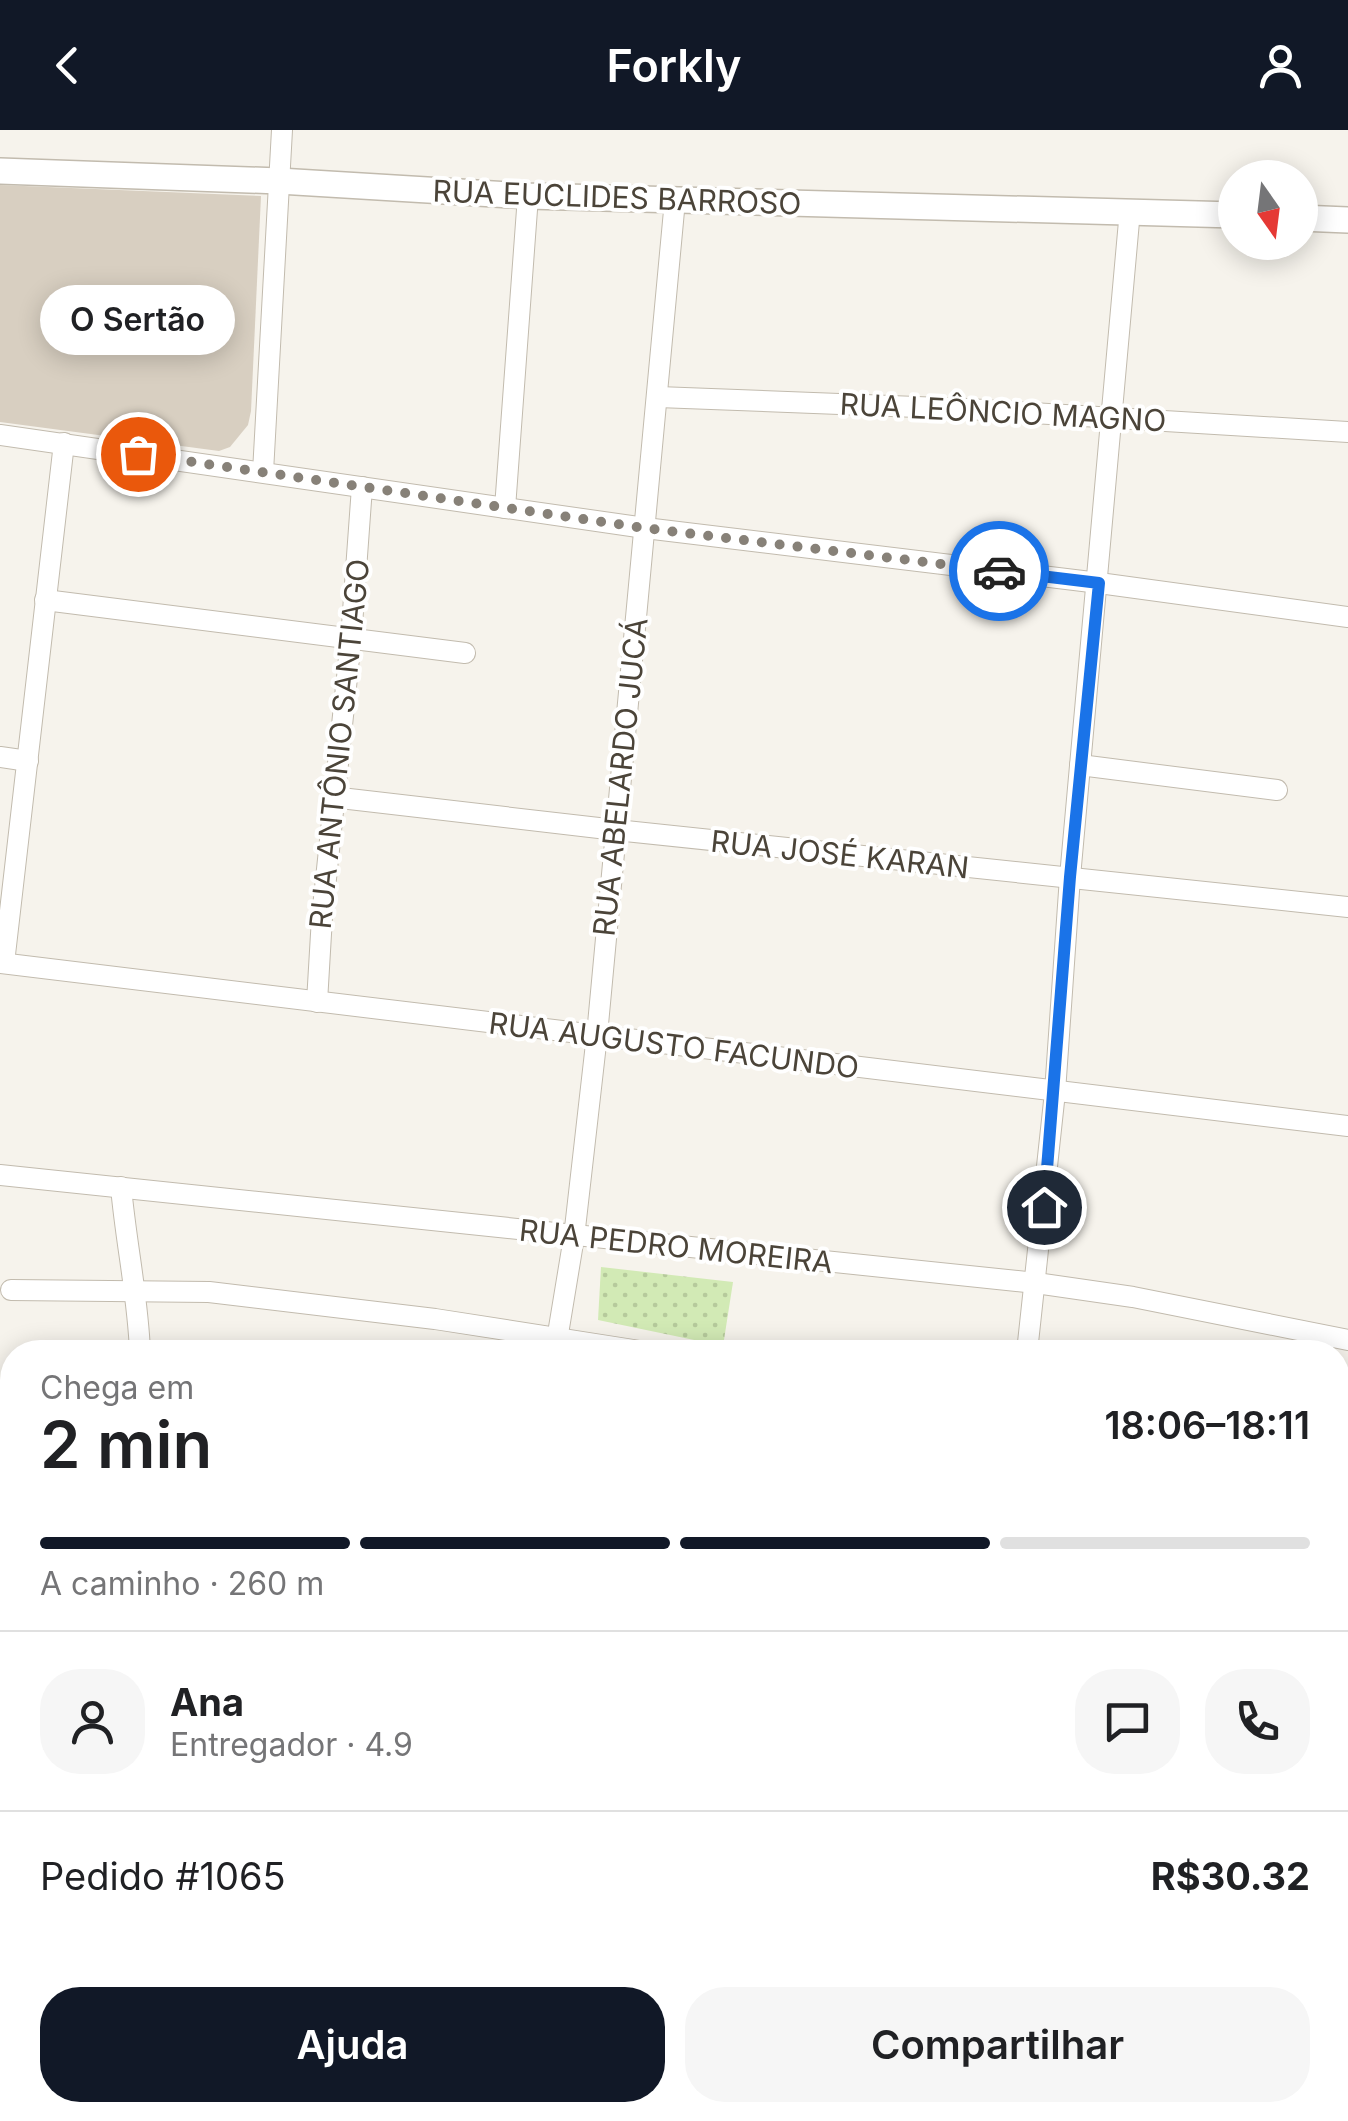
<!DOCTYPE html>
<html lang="pt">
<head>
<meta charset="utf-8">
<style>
	:root { --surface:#fff; --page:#f6f6f6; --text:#202124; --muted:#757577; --line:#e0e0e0; --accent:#111827 }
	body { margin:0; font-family:Inter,sans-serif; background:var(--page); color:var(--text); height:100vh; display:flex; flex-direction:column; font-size:38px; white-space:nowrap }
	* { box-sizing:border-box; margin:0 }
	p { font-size:32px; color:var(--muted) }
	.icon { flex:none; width:55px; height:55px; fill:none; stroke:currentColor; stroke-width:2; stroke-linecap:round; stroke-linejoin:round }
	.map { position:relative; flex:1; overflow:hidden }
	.panel { position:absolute; left:0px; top:1210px; width:1350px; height:782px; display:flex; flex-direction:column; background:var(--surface); border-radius:40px 40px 0 0; box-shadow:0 5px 25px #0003 }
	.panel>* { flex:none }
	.needle { width:65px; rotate:166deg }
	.buttons { position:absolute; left:1218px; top:30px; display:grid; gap:20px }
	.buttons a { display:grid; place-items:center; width:100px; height:100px; border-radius:50%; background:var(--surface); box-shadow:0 5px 25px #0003; font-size:50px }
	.pin { position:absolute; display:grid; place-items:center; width:85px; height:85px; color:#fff; margin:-42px; border:5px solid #fff; border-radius:50%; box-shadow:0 2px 10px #0007 }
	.courier { position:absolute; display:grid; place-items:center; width:100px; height:100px; margin:-50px; border:8px solid #1a73e8; border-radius:50%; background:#fff; color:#222; box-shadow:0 2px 12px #0007 }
	.bubble { position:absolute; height:70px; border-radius:35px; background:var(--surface); box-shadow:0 5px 25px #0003; font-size:32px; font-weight:600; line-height:70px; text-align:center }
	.overview em { font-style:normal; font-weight:600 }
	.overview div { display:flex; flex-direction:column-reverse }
	.overview { display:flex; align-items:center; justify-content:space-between; height:170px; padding:0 40px }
	h1 { font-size:65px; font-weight:600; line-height:75px }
	.bar { display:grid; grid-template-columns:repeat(4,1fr); gap:15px 10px; align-content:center; height:120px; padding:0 40px }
	.bar i { height:12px; border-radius:8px; background:var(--line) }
	.bar .current { background:var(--accent) }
	.bar p { grid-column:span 4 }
	.line { display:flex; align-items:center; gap:25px; padding:0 40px; border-top:2px solid var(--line) }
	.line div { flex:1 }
	.round { display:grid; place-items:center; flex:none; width:105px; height:105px; border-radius:40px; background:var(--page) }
	.button { display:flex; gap:20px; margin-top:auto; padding:20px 40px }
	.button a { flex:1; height:115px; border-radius:40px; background:var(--accent); color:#fff; font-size:40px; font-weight:600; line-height:115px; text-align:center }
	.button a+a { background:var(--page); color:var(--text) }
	header { display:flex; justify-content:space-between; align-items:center; height:130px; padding:0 40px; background:var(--accent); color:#fff; font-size:45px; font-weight:600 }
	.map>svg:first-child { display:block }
	.park { fill:url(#park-dots) }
	.building { fill:#d8cfc1 }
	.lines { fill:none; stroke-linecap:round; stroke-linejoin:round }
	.minor-casing { stroke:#c2bbae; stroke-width:22 }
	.tertiary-casing { stroke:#c2bbae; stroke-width:28 }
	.primary-casing { stroke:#e6c16a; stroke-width:35 }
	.minor { stroke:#fff; stroke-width:20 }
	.tertiary { stroke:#fff; stroke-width:25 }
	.primary { stroke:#ffe39c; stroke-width:32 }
	.done { stroke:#878178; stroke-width:10; stroke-dasharray:0 18 }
	.route { stroke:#1a73e8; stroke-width:12 }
	.labels { text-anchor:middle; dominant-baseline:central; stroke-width:8; stroke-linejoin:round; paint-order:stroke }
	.street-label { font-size:30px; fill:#4b4439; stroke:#fff }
</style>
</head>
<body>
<header><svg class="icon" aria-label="back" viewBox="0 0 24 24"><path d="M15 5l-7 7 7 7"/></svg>Forkly<svg class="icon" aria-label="person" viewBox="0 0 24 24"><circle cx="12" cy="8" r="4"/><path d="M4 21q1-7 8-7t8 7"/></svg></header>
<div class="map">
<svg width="1348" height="1991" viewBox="0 0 1348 1991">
	<defs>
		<pattern id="park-dots" width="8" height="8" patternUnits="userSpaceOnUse" patternTransform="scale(2.5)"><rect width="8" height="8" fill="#d2eab5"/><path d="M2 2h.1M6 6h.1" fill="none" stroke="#b6ca9c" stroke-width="1.8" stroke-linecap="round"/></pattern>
	</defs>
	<rect width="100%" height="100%" fill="#f6f3ec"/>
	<polygon class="park" points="601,1137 733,1152 723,1216 598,1190"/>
	<polygon class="building" points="0,55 261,66 251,281 248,295 230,317 219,321 0,292"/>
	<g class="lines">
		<defs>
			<g id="minor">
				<polyline points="658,267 968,279 1348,302"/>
				<polyline points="0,305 645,398 1099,453 1348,487"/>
				<polyline points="263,342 282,0"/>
				<polyline points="505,378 528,66"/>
				<polyline points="45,470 465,523"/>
				<polyline points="0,627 28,631"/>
				<polyline points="1080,635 1277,660"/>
				<polyline points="332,667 616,700 1348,777"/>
				<polyline points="0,833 1348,996"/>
				<polyline points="4,833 64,313"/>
				<polyline points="317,872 322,787 351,509 362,357"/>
				<polyline points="0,1045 1036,1153 1133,1167 1348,1210"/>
				<path d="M121,1057c5,56 17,110 19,165"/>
				<polyline points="11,1160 209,1162 435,1189 646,1222"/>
				<polyline points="555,1222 574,1107 597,905 675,70"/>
				<polyline points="1027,1222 1055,962 1070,747 1130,80"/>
				<polyline points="1338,1408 1348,1411"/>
				<polyline points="0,1451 12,1454"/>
				<polyline points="1338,1613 1348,1620"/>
				<polyline points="0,1656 12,1660"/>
				<polyline points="0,1710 12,1723"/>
				<polyline points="0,1860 12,1866"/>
				<polyline points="0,1933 12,1916"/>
				<polyline points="670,1980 690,1991"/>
				<polyline points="1296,1980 1301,1991"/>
			</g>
			<g id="tertiary">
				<polyline points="0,41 279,51 528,66 1235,85"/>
				<polyline points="1300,88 1348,90"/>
			</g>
			<g id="primary">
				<polyline points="1338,1503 1348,1492"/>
				<polyline points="882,1991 892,1980"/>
			</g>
		</defs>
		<use href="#minor" class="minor-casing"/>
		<use href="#tertiary" class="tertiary-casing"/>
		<use href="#primary" class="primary-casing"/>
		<use href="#minor" class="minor"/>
		<use href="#tertiary" class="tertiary"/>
		<use href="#primary" class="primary"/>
	</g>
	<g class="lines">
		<polyline class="done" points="138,324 644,398 999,441"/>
		<polyline class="route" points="999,441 1099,453 1070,747 1044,1077"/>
	</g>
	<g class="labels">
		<g class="street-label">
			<text transform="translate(617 67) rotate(2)">RUA EUCLIDES BARROSO</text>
			<text transform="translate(1003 282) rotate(3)">RUA LEÔNCIO MAGNO</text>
			<text transform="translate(339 614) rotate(-84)">RUA ANTÔNIO SANTIAGO</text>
			<text transform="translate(620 647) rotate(-84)">RUA ABELARDO JUCÁ</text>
			<text transform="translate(840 724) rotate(6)">RUA JOSÉ KARAN</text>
			<text transform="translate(674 915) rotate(7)">RUA AUGUSTO FACUNDO</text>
			<text transform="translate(676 1116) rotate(6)">RUA PEDRO MOREIRA</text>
		</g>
	</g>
</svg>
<div class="buttons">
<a><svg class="needle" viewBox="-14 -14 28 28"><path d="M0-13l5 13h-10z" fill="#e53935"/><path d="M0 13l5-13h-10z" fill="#757577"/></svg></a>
</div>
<div class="pin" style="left:138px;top:324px;background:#ea580c"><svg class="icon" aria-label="bag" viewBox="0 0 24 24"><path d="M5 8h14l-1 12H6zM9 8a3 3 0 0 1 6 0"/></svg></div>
<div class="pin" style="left:1044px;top:1077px;background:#1f2937"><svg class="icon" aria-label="home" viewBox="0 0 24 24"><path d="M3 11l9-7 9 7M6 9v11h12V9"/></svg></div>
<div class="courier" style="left:999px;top:441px"><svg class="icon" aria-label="car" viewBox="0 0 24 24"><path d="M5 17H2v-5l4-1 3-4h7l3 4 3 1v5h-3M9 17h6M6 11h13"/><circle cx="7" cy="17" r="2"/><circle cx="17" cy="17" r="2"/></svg></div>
<div class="bubble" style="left:40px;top:155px;width:195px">O Sertão</div>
<section class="panel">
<div class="overview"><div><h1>2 min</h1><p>Chega em</p></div><em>18:06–18:11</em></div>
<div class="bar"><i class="current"></i><i class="current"></i><i class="current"></i><i></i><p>A caminho · 260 m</p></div>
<div class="line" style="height:180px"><a class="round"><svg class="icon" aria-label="person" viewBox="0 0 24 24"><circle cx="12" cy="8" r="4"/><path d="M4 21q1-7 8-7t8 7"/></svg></a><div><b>Ana</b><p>Entregador · 4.9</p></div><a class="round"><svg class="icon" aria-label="chat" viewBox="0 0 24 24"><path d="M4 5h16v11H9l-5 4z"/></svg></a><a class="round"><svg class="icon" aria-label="phone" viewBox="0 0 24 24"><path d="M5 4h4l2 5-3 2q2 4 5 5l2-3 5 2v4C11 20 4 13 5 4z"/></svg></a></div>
<div class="line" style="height:130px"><div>Pedido #1065</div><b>R$30.32</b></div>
<div class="button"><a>Ajuda</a><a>Compartilhar</a></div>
</section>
</div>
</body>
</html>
